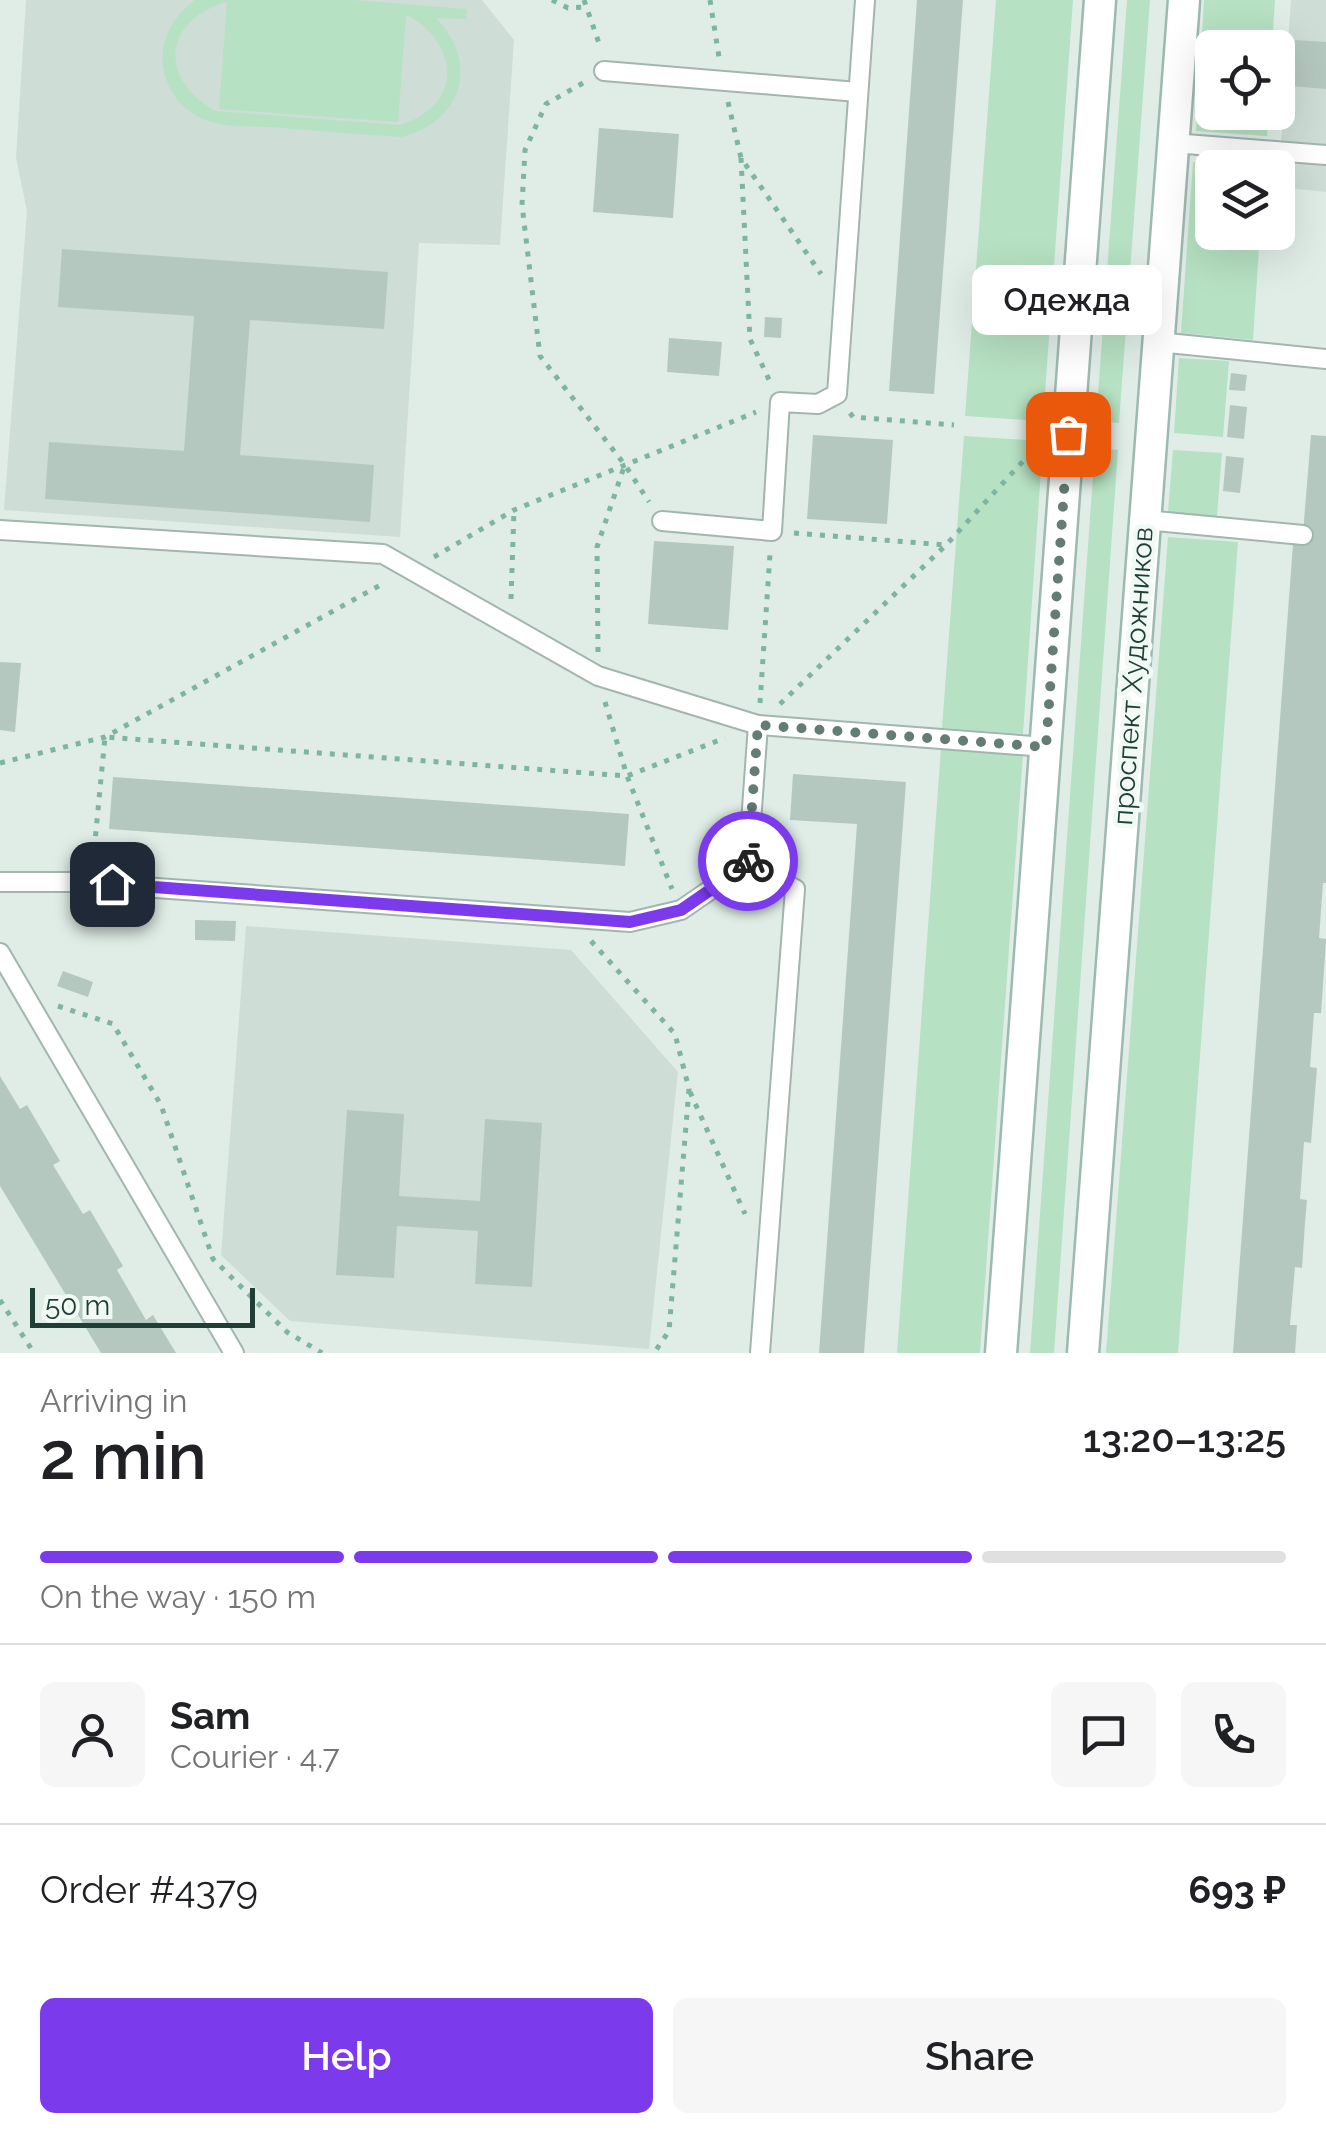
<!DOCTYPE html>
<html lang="en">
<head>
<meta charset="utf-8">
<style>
	:root { --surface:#fff; --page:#f6f6f6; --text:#202124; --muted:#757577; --line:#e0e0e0; --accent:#7c3aed }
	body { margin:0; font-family:Raleway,sans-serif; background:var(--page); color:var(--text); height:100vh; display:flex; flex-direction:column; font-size:38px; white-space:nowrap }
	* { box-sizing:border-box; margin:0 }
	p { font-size:32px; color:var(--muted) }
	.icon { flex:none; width:55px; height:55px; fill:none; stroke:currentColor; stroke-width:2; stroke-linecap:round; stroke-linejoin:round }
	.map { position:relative; height:1353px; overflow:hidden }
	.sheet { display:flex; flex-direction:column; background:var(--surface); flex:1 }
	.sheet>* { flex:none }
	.tools { position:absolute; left:1195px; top:30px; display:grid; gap:20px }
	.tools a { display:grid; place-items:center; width:100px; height:100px; border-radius:15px; background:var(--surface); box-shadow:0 10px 40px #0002; font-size:50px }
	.scale { position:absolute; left:30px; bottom:25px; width:225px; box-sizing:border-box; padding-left:10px; border:5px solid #1f3f36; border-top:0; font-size:28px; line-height:35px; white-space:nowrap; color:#1f3f36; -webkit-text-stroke:8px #f1f9f5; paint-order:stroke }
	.pin { position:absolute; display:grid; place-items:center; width:85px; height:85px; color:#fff; margin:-42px; border-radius:20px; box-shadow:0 5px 15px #0006 }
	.courier { position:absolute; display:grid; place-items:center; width:100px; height:100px; margin:-50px; border:8px solid #7c3aed; border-radius:50%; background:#fff; color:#222; box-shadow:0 2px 12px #0007 }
	.bubble { position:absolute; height:70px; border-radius:15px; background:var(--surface); box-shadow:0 10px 40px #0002; font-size:32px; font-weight:600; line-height:70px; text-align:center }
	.summary em { font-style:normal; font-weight:600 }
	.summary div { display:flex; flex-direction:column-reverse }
	.summary { display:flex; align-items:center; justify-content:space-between; height:170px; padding:0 40px }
	h1 { font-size:65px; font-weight:600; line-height:75px }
	.bar { display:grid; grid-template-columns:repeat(4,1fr); gap:15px 10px; align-content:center; height:120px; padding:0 40px }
	.bar i { height:12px; border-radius:8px; background:var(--line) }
	.bar .active { background:var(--accent) }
	.bar p { grid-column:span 4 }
	.line { display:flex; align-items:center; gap:25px; padding:0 40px; border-top:2px solid var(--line) }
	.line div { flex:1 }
	.round { display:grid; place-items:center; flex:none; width:105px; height:105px; border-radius:15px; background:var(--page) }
	.button { display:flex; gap:20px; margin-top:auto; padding:20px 40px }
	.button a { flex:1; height:115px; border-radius:15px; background:var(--accent); color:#fff; font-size:40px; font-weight:600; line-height:115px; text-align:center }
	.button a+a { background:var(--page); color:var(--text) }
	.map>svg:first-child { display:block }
	.built { fill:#ceddd6 }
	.green { fill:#b6e1c2; fill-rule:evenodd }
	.building { fill:#b5c8c0 }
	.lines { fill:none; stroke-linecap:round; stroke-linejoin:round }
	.lane-casing { stroke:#a2b5ae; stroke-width:22 }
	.secondary-casing { stroke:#9dbab0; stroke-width:35 }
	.path { stroke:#7db4a3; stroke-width:5; stroke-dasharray:5 8; stroke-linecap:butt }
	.lane { stroke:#fff; stroke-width:18 }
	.secondary { stroke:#fff; stroke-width:30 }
	.done { stroke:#637c74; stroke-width:10; stroke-dasharray:0 18 }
	.route { stroke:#7c3aed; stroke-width:12 }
	.labels { text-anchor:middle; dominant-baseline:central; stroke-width:9; stroke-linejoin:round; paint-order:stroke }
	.street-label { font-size:28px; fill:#1f3f36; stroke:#f1f9f5 }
</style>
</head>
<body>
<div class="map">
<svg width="1326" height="1353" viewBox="0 0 1326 1353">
	<rect width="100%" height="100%" fill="#e0ede7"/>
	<g class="built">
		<polygon points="26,0 482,0 514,40 500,245 419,243 400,537 4,510 27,211 16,158"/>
		<polygon points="1291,0 1326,0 1326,192 1278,187"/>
		<polygon points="246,926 571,950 678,1072 649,1349 290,1321 221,1255"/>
	</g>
	<g class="green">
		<path d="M195,0h157l115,9 -1,10 -30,-1c44,45 26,104 -35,119 -43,-3 -87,-6 -130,-10 -22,-1 -48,1 -68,-8 -22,-10 -37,-30 -40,-53 -3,-28 11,-50 32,-66zM225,2l2,1 -8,106 179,13 8,-107c41,19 60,72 16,100 -6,5 -15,7 -22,10l-184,-14c-34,-17 -58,-57 -25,-90 9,-9 21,-14 34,-19z"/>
		<polygon points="996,0 1073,0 1043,421 965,416"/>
		<polygon points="1127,0 1150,0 1119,423 1096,421"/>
		<polygon points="1204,0 1275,0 1272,47 1212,48 1212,112 1268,113 1267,136 1196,131"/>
		<polygon points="1193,162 1265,167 1212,168 1212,232 1260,233 1253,340 1181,333"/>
		<polygon points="1179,358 1229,361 1223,437 1174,433"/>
		<polygon points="964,436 1043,441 1023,734 942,728"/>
		<polygon points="1095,448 1118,450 1054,1353 1030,1353"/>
		<polygon points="1173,450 1222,453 1217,516 1168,512"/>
		<polygon points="1168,537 1238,542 1178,1353 1106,1353"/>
		<polygon points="941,748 1023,754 980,1353 897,1353"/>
	</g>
	<g class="building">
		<polygon points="917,0 963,0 934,394 889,391"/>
		<polygon points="1295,40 1326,42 1326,89 1292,86"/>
		<polygon points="599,128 679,134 673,218 593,212"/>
		<polygon points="62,249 388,272 384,329 250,320 240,455 374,465 370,522 45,499 49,442 184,451 194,316 58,307"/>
		<polygon points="765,317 782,318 781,338 764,337"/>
		<polygon points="669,338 722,342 719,376 667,372"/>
		<polygon points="1231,373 1247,375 1245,391 1229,390"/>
		<polygon points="1230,405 1247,407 1244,439 1227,437"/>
		<polygon points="813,435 893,440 887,524 807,519"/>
		<polygon points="1311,435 1326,436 1326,883 1323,883 1319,938 1326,939 1326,941 1321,1013 1314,1013 1310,1067 1317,1068 1311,1143 1304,1142 1300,1199 1307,1200 1305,1223 1302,1268 1295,1267 1290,1325 1297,1325 1295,1353 1233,1353 1293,544 1302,545"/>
		<polygon points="1226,456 1244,458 1240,493 1223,491"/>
		<polygon points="654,541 734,546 728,630 648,624"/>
		<polygon points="0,662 21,663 15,732 0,730"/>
		<polygon points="793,774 906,782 864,1353 819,1353 857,824 790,820"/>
		<polygon points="113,777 629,814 625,866 109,829"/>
		<polygon points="195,920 236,921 235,941 195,940"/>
		<polygon points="63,971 93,982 88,997 57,986"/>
		<polygon points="0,1076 20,1109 27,1105 60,1161 53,1165 83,1214 90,1210 123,1266 117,1270 146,1320 153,1315 176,1353 101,1353 0,1186"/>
		<polygon points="347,1110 404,1114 399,1196 480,1201 485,1119 542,1123 532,1287 475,1284 478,1231 397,1226 394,1278 336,1275"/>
	</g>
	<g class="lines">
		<defs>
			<g id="lane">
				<polyline points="604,71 858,92"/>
				<polyline points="1173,143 1326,155"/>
				<polyline points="1158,342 1326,359"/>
				<polyline points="1145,520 1303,535"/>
				<polyline points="662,521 772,531 780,402 818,404 837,394 865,0"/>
				<polyline points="0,530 383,554 598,676 758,725 1046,747"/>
				<polyline points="748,864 795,889 760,1353"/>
				<polyline points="0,882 73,882 630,922 681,910 748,864 758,725"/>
				<polyline points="0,953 234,1353"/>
			</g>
			<g id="secondary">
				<polyline points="1001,1353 1100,0"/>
				<polyline points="1083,1353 1184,0"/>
			</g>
		</defs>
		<use href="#lane" class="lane-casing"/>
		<use href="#secondary" class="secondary-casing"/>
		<g class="path">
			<polyline points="552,0 568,8 585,7"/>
			<polyline points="584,0 601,49"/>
			<polyline points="710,0 719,57"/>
			<polyline points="583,83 546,104 525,150 522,205 540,356 625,465 649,502"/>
			<polyline points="728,102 741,158 821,274"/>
			<polyline points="741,158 750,339 771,384"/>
			<polyline points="850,413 853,417 954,425"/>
			<polyline points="794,533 946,545"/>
			<polyline points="434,557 514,510 756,412"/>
			<polyline points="511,599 514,510"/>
			<polyline points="598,652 597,547 624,467"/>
			<polyline points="605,702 627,776 672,889"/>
			<polyline points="760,703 770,554"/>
			<polyline points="780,704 946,545 1036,447"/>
			<polyline points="0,763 105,737 384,583"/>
			<polyline points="93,862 105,737 627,776 725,738"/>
			<polyline points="591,941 675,1034 689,1089 669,1331 654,1353"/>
			<polyline points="58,1006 113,1024 161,1105 213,1259 287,1332 322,1353"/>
			<polyline points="690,1092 745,1214"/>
			<polyline points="0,1300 34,1353"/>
		</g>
		<use href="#lane" class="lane"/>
		<use href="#secondary" class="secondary"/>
	</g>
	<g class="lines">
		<polyline class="done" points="748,861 758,725 1046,747 1068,434"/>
		<polyline class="route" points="112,884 630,922 681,910 748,864 748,861"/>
	</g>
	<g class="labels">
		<g class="street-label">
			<text transform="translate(1133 676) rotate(-86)">проспект Художников</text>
		</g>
	</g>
</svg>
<div class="tools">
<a><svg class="icon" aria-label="locate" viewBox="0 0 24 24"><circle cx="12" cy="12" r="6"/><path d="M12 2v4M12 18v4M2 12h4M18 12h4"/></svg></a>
<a><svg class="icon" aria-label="layers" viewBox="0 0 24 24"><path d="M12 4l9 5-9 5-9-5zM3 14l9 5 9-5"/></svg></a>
</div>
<div class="scale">50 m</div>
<div class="pin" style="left:1068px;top:434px;background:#ea580c"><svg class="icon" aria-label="bag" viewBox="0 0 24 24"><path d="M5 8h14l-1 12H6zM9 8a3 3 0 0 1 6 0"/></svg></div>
<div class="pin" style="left:112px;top:884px;background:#1f2937"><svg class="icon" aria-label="home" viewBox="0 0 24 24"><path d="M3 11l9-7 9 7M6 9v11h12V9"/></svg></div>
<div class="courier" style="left:748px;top:861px"><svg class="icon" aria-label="bike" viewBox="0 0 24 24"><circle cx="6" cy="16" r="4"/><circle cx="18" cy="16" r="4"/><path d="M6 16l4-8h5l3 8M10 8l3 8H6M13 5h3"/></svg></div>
<div class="bubble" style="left:972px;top:265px;width:190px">Одежда</div>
</div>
<section class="sheet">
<div class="summary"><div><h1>2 min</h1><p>Arriving in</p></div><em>13:20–13:25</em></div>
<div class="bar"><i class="active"></i><i class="active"></i><i class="active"></i><i></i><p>On the way · 150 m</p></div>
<div class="line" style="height:180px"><a class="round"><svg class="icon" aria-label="person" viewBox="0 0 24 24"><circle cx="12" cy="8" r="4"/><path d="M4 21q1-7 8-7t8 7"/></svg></a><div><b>Sam</b><p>Courier · 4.7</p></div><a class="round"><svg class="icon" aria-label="chat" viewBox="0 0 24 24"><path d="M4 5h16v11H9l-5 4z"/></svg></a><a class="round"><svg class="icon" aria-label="phone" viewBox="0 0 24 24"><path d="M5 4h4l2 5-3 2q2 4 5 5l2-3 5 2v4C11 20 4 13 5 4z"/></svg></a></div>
<div class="line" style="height:130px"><div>Order #4379</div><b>693 ₽</b></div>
<div class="button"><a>Help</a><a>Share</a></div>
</section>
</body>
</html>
